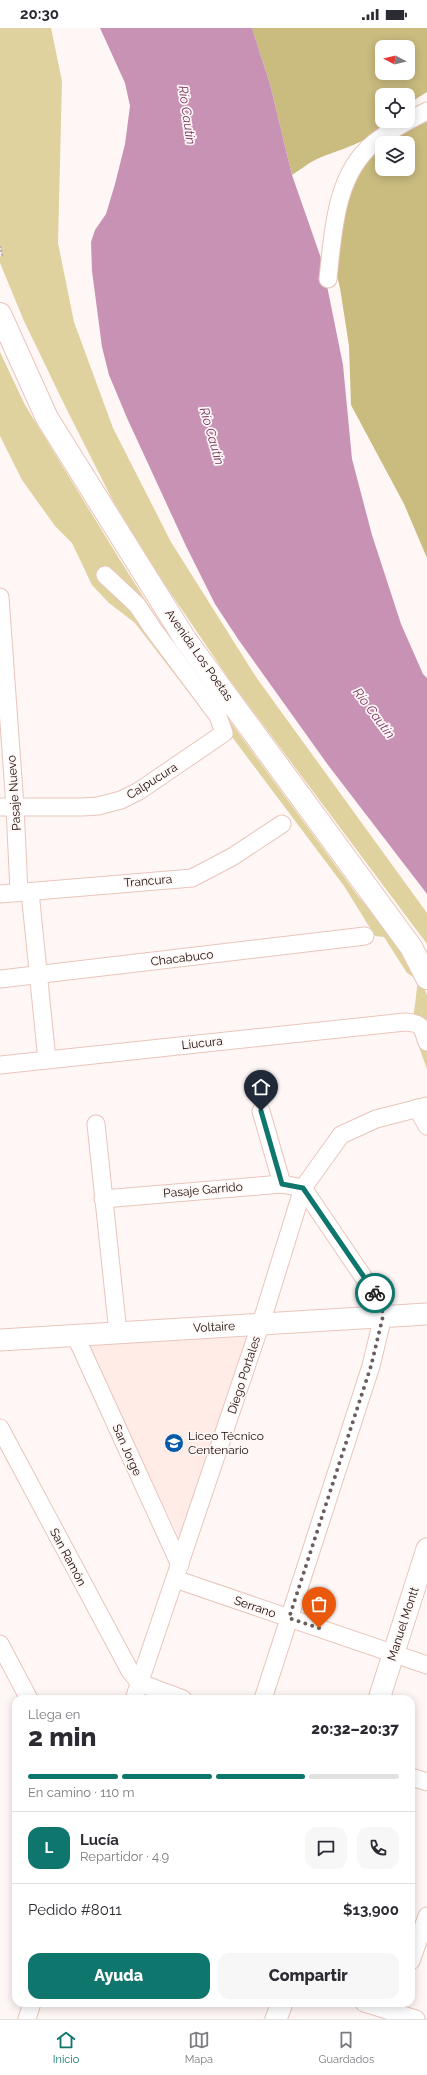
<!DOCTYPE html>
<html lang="es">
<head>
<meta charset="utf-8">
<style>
	:root { --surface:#fff; --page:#f7f7f7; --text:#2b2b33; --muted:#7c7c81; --line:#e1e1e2; --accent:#0f766e }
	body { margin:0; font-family:Raleway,sans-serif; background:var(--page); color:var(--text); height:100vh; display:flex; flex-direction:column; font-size:15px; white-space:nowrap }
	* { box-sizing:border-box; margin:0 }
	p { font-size:13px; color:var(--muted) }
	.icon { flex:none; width:22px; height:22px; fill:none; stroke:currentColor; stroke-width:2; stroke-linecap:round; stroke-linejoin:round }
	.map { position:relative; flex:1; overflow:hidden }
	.panel { position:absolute; left:12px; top:1667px; width:403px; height:312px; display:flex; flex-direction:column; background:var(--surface); border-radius:12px; box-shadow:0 2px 10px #0003 }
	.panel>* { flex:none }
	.needle { width:26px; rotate:277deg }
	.tools { position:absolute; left:375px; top:12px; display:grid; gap:8px }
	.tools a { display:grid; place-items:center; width:40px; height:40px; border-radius:8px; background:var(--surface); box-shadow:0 2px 10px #0003; font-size:20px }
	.pin { position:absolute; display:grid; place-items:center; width:34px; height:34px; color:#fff; margin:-41px -17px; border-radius:50% 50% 50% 0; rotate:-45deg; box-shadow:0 0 4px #0007 }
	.pin .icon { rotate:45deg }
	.courier { position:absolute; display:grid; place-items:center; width:40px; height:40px; margin:-20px; border:3px solid #0f766e; border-radius:50%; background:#fff; color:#222; box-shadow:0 1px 5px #0007 }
	.headline em { font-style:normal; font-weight:800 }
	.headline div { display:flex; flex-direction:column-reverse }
	.headline { display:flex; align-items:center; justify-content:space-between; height:68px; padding:0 16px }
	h1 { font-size:26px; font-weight:800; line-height:30px }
	.bar { display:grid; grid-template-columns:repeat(4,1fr); gap:6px 4px; align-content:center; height:48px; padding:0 16px }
	.bar i { height:5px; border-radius:3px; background:var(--line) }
	.bar .current { background:var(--accent) }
	.bar p { grid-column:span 4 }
	.line { display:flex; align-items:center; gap:10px; padding:0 16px; border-top:1px solid var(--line) }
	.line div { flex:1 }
	.round { display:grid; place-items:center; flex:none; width:42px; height:42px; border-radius:12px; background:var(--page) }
	.primary-button { display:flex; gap:8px; margin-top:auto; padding:8px 16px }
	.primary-button a { flex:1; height:46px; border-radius:12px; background:var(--accent); color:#fff; font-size:16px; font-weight:800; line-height:46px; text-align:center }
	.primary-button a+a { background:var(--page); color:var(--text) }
	.status { display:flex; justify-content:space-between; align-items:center; height:28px; padding:0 20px; background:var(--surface); direction:ltr }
	.status svg { height:11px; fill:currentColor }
	.tabs { display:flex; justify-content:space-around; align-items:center; height:56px; border-top:1px solid var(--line); background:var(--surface); font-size:11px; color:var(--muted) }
	.tabs a { display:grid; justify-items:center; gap:2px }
	.tabs .current { color:var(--accent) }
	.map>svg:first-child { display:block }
	.built { fill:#ffece7 }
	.green { fill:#dfd29e }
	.forest { fill:#cabb7f; fill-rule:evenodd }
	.water { fill:#c892b5 }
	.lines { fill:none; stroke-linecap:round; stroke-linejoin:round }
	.minor-casing { stroke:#e9c5ba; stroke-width:19 }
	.tertiary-casing { stroke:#e9c5ba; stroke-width:23 }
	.primary-casing { stroke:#e9c5ba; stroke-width:24 }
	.path { stroke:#b9b0ad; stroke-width:2.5; stroke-dasharray:2 2; stroke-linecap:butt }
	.minor { stroke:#fff; stroke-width:17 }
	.tertiary { stroke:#fff; stroke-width:21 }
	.primary { stroke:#fff; stroke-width:22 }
	.done { stroke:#695e5c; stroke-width:4; stroke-dasharray:0 7.2 }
	.route { stroke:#0f766e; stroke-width:5 }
	.labels { text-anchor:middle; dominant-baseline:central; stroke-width:3.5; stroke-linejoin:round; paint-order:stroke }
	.street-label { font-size:12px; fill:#180c09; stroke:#fff7f5 }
	.poi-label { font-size:12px; fill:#180c09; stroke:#fff7f5; text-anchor:start }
	.water-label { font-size:13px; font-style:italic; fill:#773664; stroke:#fff7f5 }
</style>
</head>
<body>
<div class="status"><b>20:30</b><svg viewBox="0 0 49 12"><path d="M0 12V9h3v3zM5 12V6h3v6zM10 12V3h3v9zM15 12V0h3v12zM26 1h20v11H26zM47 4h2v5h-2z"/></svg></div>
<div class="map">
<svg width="427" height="1991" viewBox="0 0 427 1991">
	<rect width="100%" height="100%" fill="#fff7f5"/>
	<polygon class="built" points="250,1309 181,1513 85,1316"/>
	<g class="green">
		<polygon points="0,0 51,0 62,53 58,215 74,294 113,400 171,514 256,649 427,885 427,916 229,651 157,545 113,473 65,378 24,293 0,235 0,229 2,227 0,218"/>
		<path d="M0,324l25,53 95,155 54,85 184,251c23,28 57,65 69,99v74l-15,-41 6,-48 -11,-7 -23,-36 -9,-1 -31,-50 -121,-161 -6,4 -82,-106 -26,-20 -17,-18 -20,-42 -17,-17 -33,-46 -22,-44z"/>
	</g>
	<g class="forest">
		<path d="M252,0h175v64l-19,12v-9h-26c0,8 2,21 1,26 -2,19 -53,31 -68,39 -8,4 -15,10 -23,15l-22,-91zM382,19h26v26h-26z"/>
		<path d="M427,92v438l-23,-54 -53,-99 -2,-59 -9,-58 -11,-44 31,-74 34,-47zM382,115h26v26h-26z"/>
	</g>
	<polygon class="water" points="100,0 252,0 270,56 292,147 322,233 343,337 352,431 372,507 401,596 423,646 427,650 427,866 328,737 238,611 215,576 186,518 127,390 109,347 102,319 92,243 91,214 95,202 106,186 115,156 125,116 130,78 125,55"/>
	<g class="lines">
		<defs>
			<g id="minor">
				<path d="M328,251c5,-46 7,-105 46,-136 16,-13 35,-23 53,-32"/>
				<polyline points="0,569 15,779 19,864"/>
				<polyline points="0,779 83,779 98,778 121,772 139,763 224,705 218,688 153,601 137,577 105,547"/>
				<polyline points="30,864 47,1032"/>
				<polyline points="0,866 192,850 232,829 282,796"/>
				<polyline points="0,951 365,908"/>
				<path d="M0,1037l405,-43c17,1 17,5 22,20"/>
				<polyline points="417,1080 427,1098"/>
				<polyline points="261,1083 282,1156"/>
				<polyline points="96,1096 118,1305"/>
				<polyline points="103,1171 282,1156 303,1160 381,1275 383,1288 371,1338 263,1671"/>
				<polyline points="75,1307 180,1537"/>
				<polyline points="0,1400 130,1643 140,1655 183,1671"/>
				<polyline points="175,1551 427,1637"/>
				<polyline points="0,1616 29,1671"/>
				<polyline points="134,1671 263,1289 303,1160 341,1107 376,1091 427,1078"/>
				<polyline points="411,1749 427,1754"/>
				<polyline points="411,1933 427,1888"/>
				<polyline points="364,1975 416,1991"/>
				<polyline points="27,1991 32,1975"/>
			</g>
			<g id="tertiary">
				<polyline points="0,1312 427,1286"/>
				<polyline points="379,1671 427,1521"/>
				<polyline points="276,1991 282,1975"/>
			</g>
			<polyline id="primary" points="0,286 47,390 185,611 411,919 427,950"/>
		</defs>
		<use href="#minor" class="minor-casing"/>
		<use href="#tertiary" class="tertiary-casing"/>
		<use href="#primary" class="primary-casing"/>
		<polyline class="path" points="0,218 2,227 0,229"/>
		<use href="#minor" class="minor"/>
		<use href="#tertiary" class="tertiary"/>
		<use href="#primary" class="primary"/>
	</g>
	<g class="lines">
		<polyline class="done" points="319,1600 289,1590 371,1338 383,1288 381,1275 375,1265"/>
		<polyline class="route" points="261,1083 282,1156 303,1160 375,1265"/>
	</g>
	<defs>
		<symbol id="school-disc" viewBox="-11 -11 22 22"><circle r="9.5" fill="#045aa8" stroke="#fff7f5"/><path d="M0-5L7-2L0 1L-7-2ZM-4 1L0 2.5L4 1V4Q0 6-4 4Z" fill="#fff"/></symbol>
	</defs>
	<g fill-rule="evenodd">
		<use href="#school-disc" x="163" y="1404" width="22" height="22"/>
	</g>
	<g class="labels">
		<g class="street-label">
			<text transform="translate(199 627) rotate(55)">Avenida Los Poetas</text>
			<text transform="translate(152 753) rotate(-32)">Calpucura</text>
			<text transform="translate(14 765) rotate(-94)">Pasaje Nuevo</text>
			<text transform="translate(148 853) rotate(-5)">Trancura</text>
			<text transform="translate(182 930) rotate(-7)">Chacabuco</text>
			<text transform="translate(202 1015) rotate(-6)">Liucura</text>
			<text transform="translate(203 1162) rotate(-5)">Pasaje Garrido</text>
			<text transform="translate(214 1299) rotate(-3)">Voltaire</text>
			<text transform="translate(244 1347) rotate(-72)">Diego Portales</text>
			<text transform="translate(127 1422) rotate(66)">San Jorge</text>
			<text transform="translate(68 1529) rotate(62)">San Ramón</text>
			<text transform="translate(255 1579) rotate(19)">Serrano</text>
			<text transform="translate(403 1596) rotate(-72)">Manuel Montt</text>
		</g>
		<g class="poi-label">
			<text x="188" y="1408">Liceo Técnico<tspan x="188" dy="14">Centenario</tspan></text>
		</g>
		<g class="water-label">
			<text transform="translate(187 87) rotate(82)">Río Cautín</text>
			<text transform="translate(212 408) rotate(74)">Río Cautín</text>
			<text transform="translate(374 685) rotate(53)">Río Cautín</text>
		</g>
	</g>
</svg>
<div class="tools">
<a><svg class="needle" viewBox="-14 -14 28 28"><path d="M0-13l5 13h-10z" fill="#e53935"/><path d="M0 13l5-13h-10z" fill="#7c7c81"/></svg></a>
<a><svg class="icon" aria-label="locate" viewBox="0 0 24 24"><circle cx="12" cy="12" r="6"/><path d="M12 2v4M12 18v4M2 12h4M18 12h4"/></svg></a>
<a><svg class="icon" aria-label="layers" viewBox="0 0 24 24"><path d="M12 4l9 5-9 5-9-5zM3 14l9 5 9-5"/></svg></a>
</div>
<div class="pin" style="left:319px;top:1600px;background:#ea580c"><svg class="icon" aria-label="bag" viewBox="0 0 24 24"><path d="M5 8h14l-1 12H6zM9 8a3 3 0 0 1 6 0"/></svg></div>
<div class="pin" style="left:261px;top:1083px;background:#1f2937"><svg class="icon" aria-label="home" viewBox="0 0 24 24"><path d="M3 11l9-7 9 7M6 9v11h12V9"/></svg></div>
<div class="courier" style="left:375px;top:1265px"><svg class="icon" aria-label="bike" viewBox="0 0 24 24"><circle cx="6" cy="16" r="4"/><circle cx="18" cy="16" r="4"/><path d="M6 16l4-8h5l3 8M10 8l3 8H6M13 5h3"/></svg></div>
<section class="panel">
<div class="headline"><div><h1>2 min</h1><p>Llega en</p></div><em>20:32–20:37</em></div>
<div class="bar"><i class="current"></i><i class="current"></i><i class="current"></i><i></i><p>En camino · 110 m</p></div>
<div class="line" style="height:72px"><b class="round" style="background:var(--accent);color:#fff">L</b><div><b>Lucía</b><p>Repartidor · 4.9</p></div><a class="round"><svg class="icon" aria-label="chat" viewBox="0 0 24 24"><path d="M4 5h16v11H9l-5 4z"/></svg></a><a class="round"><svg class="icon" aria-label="phone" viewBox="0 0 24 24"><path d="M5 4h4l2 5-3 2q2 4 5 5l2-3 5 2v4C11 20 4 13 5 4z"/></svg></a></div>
<div class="line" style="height:52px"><div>Pedido #8011</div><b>$13,900</b></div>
<div class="primary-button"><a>Ayuda</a><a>Compartir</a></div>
</section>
</div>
<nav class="tabs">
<a class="current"><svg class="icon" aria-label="home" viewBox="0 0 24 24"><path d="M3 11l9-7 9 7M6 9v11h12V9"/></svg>Inicio</a>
<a><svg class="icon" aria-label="map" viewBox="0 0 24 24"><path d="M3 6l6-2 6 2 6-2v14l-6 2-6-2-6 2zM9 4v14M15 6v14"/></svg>Mapa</a>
<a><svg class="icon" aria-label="saved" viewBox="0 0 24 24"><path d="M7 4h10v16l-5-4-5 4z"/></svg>Guardados</a>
</nav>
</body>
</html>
